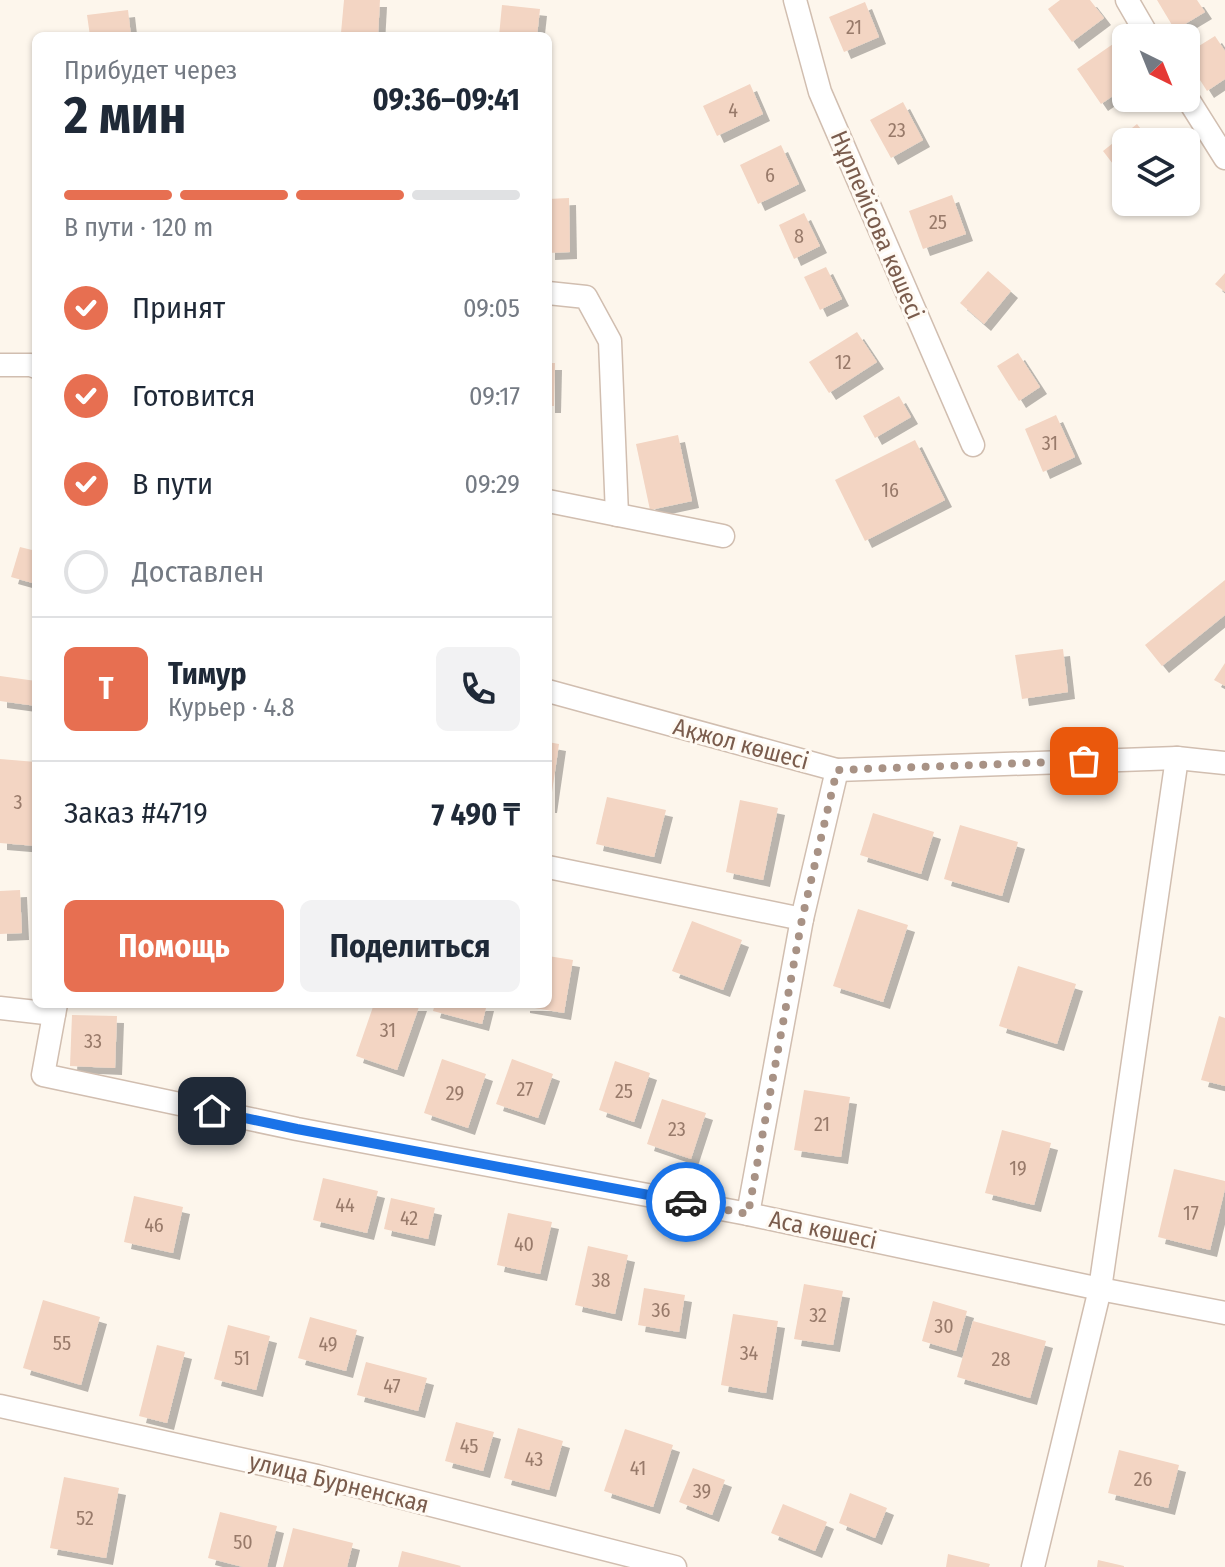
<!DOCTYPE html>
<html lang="ru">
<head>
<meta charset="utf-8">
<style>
	:root { --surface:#fff; --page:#f2f2f3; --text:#1f2937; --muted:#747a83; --line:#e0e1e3; --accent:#e76f51 }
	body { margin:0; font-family:"Fira Sans Condensed",sans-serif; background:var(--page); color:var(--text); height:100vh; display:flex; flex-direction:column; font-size:30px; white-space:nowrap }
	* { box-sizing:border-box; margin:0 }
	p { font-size:26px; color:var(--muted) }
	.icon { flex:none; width:44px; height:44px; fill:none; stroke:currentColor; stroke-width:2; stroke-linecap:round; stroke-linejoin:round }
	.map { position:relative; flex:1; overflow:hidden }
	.panel { position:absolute; left:32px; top:32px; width:520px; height:976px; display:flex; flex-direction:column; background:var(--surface); border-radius:12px; box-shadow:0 2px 6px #0004 }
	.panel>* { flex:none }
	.needle { width:52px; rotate:137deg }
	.fabs { position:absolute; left:1112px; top:24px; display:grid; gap:16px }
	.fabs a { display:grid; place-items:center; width:88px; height:88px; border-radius:12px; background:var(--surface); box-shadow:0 2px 6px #0004; font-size:40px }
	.pin { position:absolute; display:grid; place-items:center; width:68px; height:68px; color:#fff; margin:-34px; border-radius:16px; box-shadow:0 4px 12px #0006 }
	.courier { position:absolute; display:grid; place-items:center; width:80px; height:80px; margin:-40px; border:6px solid #1a73e8; border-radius:50%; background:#fff; color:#222; box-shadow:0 2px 10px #0007 }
	.head em { font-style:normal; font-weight:700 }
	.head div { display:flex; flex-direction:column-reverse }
	.head { display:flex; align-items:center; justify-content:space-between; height:136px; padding:0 32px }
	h1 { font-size:52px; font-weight:700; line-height:60px }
	.bar { display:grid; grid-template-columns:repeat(4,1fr); gap:12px 8px; align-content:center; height:96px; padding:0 32px }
	.bar i { height:10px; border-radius:6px; background:var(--line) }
	.bar .on { background:var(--accent) }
	.bar p { grid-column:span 4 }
	.line { display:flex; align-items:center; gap:20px; padding:0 32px; border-top:2px solid var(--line) }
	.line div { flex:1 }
	.round { display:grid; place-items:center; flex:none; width:84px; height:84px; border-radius:12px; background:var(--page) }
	ol { padding:0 32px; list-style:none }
	li { display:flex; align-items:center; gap:24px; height:88px }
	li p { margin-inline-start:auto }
	li .icon { padding:8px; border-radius:50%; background:var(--accent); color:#fff; stroke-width:4 }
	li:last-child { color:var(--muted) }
	li i { width:44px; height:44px; border:4px solid var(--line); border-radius:50% }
	.action { display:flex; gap:16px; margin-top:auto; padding:16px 32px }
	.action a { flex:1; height:92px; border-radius:12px; background:var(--accent); color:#fff; font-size:32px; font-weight:700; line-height:92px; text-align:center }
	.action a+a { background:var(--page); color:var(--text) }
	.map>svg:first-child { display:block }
	.building { fill:#f3d5c3; filter:url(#shadow) }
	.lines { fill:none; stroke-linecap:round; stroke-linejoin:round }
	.street-casing { stroke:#d1beb0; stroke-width:25 }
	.street { stroke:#fff; stroke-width:22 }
	.done { stroke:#a89285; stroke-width:8; stroke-dasharray:0 14.4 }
	.route { stroke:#1a73e8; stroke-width:10 }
	.labels { text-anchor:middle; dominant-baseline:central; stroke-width:6; stroke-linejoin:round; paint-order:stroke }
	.number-label { font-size:20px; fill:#987a6a }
	.street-label { font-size:24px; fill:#7a5c4d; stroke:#fffaf3 }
</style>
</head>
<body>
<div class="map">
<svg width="1225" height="1567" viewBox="0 0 1225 1567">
	<defs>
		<filter id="shadow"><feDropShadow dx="7" dy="7" stdDeviation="0" flood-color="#0004"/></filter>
	</defs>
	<rect width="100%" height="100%" fill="#fdf6ec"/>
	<g class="building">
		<polygon points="344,0 380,0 378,36 341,33"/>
		<polygon points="1060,0 1090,0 1104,18 1072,42 1048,9"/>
		<polygon points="1157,0 1197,0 1205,12 1175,30"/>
		<polygon points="865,2 879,37 844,52 829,17"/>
		<polygon points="502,5 540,9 537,36 499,36"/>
		<polygon points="128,10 131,36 90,36 87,15"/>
		<polygon points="1215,36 1225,51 1225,79 1207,91 1186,58 1186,54"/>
		<polygon points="1113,44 1126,64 1126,87 1101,104 1077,69"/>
		<polygon points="750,84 763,114 717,136 703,106"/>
		<polygon points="903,102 923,140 891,158 870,120"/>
		<polygon points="1137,124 1151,142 1126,142 1126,181 1103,151"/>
		<polygon points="781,145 799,184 758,204 740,165"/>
		<polygon points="952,195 966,234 923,249 909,211"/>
		<polygon points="569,198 570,252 548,253 548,199"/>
		<polygon points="804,213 820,246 794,259 779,225"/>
		<polygon points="826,267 842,299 820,310 804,277"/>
		<polygon points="988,271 1011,291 984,324 960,303"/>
		<polygon points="1225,273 1225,292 1215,284"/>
		<polygon points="857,332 877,362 829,393 809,362"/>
		<polygon points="1018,353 1040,387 1019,401 997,366"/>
		<polygon points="548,363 555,363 554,406 548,406"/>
		<polygon points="899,396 911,417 875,438 863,416"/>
		<polygon points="1056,415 1075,457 1043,472 1025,429"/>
		<polygon points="678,435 692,501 650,510 636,444"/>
		<polygon points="915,440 945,500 865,541 835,480"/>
		<polygon points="20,547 36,551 36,584 11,577"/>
		<polygon points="1225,580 1225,615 1162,666 1145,645"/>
		<polygon points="1063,649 1068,692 1022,699 1015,655"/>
		<polygon points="1225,663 1225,686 1214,680"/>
		<polygon points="0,676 36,681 36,706 0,701"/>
		<polygon points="548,742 559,744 550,806 548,806"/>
		<polygon points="0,759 36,762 36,846 0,843"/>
		<polygon points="607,797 666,810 654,857 596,844"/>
		<polygon points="740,800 778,808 763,880 726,872"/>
		<polygon points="873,813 934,832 921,874 860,855"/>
		<polygon points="960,825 1018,842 1002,896 944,879"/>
		<polygon points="20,890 22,933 0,934 0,891"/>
		<polygon points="858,909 908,925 883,1002 833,986"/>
		<polygon points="692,921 742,940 723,990 672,971"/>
		<polygon points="548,956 573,960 564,1013 523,1006 523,1004 548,1004"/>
		<polygon points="1018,966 1076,984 1057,1044 999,1026"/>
		<polygon points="374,1004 420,1004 397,1070 356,1056"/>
		<polygon points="435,1004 487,1004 482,1024 433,1011"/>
		<polygon points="72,1015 117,1016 115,1068 70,1066"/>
		<polygon points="1219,1016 1225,1018 1225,1086 1201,1080"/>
		<polygon points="442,1059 486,1074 468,1128 424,1113"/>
		<polygon points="512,1059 553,1074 538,1118 496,1104"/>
		<polygon points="615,1061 650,1073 634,1122 599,1110"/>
		<polygon points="804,1090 850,1097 841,1157 794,1150"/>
		<polygon points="662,1099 706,1113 691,1159 647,1144"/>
		<polygon points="1002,1130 1051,1143 1034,1205 985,1193"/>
		<polygon points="1174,1169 1225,1181 1225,1189 1210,1250 1158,1237"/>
		<polygon points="323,1178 378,1191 367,1233 313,1220"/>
		<polygon points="134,1196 183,1207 173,1253 124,1242"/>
		<polygon points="391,1198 435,1208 428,1239 384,1229"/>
		<polygon points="508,1213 552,1222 540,1274 497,1265"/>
		<polygon points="588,1246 628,1255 615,1314 575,1305"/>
		<polygon points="804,1284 843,1291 833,1345 794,1339"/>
		<polygon points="644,1288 685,1295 679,1332 638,1325"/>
		<polygon points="43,1300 100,1317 81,1385 23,1368"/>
		<polygon points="933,1301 967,1311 956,1351 922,1341"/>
		<polygon points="733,1314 778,1321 766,1393 721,1385"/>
		<polygon points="310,1317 357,1330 346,1371 298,1358"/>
		<polygon points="973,1321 1046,1341 1030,1398 957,1377"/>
		<polygon points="228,1325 270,1336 256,1390 214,1379"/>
		<polygon points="157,1345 185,1352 167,1423 139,1416"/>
		<polygon points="366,1362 427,1378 418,1411 357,1395"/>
		<polygon points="456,1422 494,1432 483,1471 445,1461"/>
		<polygon points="518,1428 563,1441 549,1490 504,1478"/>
		<polygon points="625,1429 673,1445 653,1507 604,1491"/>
		<polygon points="1119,1450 1179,1465 1168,1508 1108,1493"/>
		<polygon points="693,1468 725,1480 712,1515 679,1502"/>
		<polygon points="64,1477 119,1488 106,1558 50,1548"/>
		<polygon points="850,1493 887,1508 875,1538 839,1523"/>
		<polygon points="783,1504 827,1522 815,1551 771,1533"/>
		<polygon points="220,1512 277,1526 267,1567 243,1567 208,1558"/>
		<polygon points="293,1528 353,1543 347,1567 283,1567"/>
		<polygon points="402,1551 461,1566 460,1567 398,1567"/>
		<polygon points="948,1554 990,1564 989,1567 946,1567"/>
		<polygon points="1098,1560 1124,1566 1124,1567 1097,1567"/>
	</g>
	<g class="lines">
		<defs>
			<g id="street">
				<polyline points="795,0 820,92 973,445"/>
				<polyline points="1127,0 1149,38"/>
				<polyline points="1186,96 1225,158"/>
				<polyline points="548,293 586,297 610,341 617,515"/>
				<polyline points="0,365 31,365 36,367"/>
				<polyline points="548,501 723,536"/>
				<polyline points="548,691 837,770 1177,758 1225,763"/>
				<polyline points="548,867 802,919"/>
				<polyline points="56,1004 43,1075 297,1129 748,1214 1100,1289 1225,1313"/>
				<polyline points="0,1008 54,1014"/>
				<polyline points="748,1214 802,919 837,770"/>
				<polyline points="0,1406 317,1476 675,1567"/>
				<polyline points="1033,1567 1100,1289 1177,758"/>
			</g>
		</defs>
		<use href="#street" class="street-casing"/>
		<use href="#street" class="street"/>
	</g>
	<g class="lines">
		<polyline class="done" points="686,1202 748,1214 802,919 837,770 1084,761"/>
		<polyline class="route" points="212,1111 297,1129 686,1202"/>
	</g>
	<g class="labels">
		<g class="number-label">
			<text x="854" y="27">21</text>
			<text x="733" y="110">4</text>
			<text x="897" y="130">23</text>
			<text x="770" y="175">6</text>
			<text x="938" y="222">25</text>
			<text x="799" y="236">8</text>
			<text x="843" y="362">12</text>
			<text x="1050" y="443">31</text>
			<text x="890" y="490">16</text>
			<text x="18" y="802">3</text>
			<text x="388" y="1030">31</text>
			<text x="93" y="1041">33</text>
			<text x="525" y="1089">27</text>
			<text x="624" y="1091">25</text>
			<text x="455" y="1093">29</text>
			<text x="822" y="1124">21</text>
			<text x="677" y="1129">23</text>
			<text x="1018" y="1168">19</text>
			<text x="345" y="1205">44</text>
			<text x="1191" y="1213">17</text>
			<text x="409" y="1218">42</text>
			<text x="154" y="1225">46</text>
			<text x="524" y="1244">40</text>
			<text x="601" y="1280">38</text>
			<text x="661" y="1310">36</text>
			<text x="818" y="1315">32</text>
			<text x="944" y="1326">30</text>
			<text x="62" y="1343">55</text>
			<text x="328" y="1344">49</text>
			<text x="749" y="1353">34</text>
			<text x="242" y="1358">51</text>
			<text x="1001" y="1359">28</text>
			<text x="392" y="1386">47</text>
			<text x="469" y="1446">45</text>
			<text x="534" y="1459">43</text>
			<text x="638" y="1468">41</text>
			<text x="1143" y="1479">26</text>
			<text x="702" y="1491">39</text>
			<text x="85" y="1518">52</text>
			<text x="243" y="1542">50</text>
		</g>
		<g class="street-label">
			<text transform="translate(877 225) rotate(67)">Нұрпейісова көшесі</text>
			<text transform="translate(741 744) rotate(15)">Ақжол көшесі</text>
			<text transform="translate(823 1230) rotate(12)">Аса көшесі</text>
			<text transform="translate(339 1483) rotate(14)">улица Бурненская</text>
		</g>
	</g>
</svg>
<div class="fabs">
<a><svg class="needle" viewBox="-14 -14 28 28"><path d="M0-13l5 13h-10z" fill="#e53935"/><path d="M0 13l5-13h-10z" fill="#747a83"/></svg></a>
<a><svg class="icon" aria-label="layers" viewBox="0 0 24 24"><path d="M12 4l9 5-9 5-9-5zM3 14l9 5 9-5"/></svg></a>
</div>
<div class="pin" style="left:1084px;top:761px;background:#ea580c"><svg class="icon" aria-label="bag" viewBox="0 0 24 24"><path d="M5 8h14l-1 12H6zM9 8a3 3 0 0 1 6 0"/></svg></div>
<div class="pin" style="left:212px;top:1111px;background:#1f2937"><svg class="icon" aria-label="home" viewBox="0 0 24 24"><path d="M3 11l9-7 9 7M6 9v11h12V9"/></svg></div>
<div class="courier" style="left:686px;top:1202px"><svg class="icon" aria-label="car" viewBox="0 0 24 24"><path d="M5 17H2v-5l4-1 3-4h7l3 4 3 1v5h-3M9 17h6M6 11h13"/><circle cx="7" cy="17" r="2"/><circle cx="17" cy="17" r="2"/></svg></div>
<section class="panel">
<div class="head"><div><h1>2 мин</h1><p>Прибудет через</p></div><em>09:36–09:41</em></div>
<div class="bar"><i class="on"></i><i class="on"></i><i class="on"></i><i></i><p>В пути · 120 m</p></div>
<ol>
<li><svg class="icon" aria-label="check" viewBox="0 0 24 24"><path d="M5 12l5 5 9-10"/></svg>Принят<p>09:05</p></li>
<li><svg class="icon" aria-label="check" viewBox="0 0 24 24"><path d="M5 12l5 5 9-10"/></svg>Готовится<p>09:17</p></li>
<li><svg class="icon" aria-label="check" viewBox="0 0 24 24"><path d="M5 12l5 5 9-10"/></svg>В пути<p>09:29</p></li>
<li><i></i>Доставлен</li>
</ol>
<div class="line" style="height:144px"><b class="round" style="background:var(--accent);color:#fff">Т</b><div><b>Тимур</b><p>Курьер · 4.8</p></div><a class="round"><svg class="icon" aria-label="phone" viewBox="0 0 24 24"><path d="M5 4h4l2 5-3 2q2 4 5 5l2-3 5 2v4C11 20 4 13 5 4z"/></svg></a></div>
<div class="line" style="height:104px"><div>Заказ #4719</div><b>7 490 ₸</b></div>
<div class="action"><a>Помощь</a><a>Поделиться</a></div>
</section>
</div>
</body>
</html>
